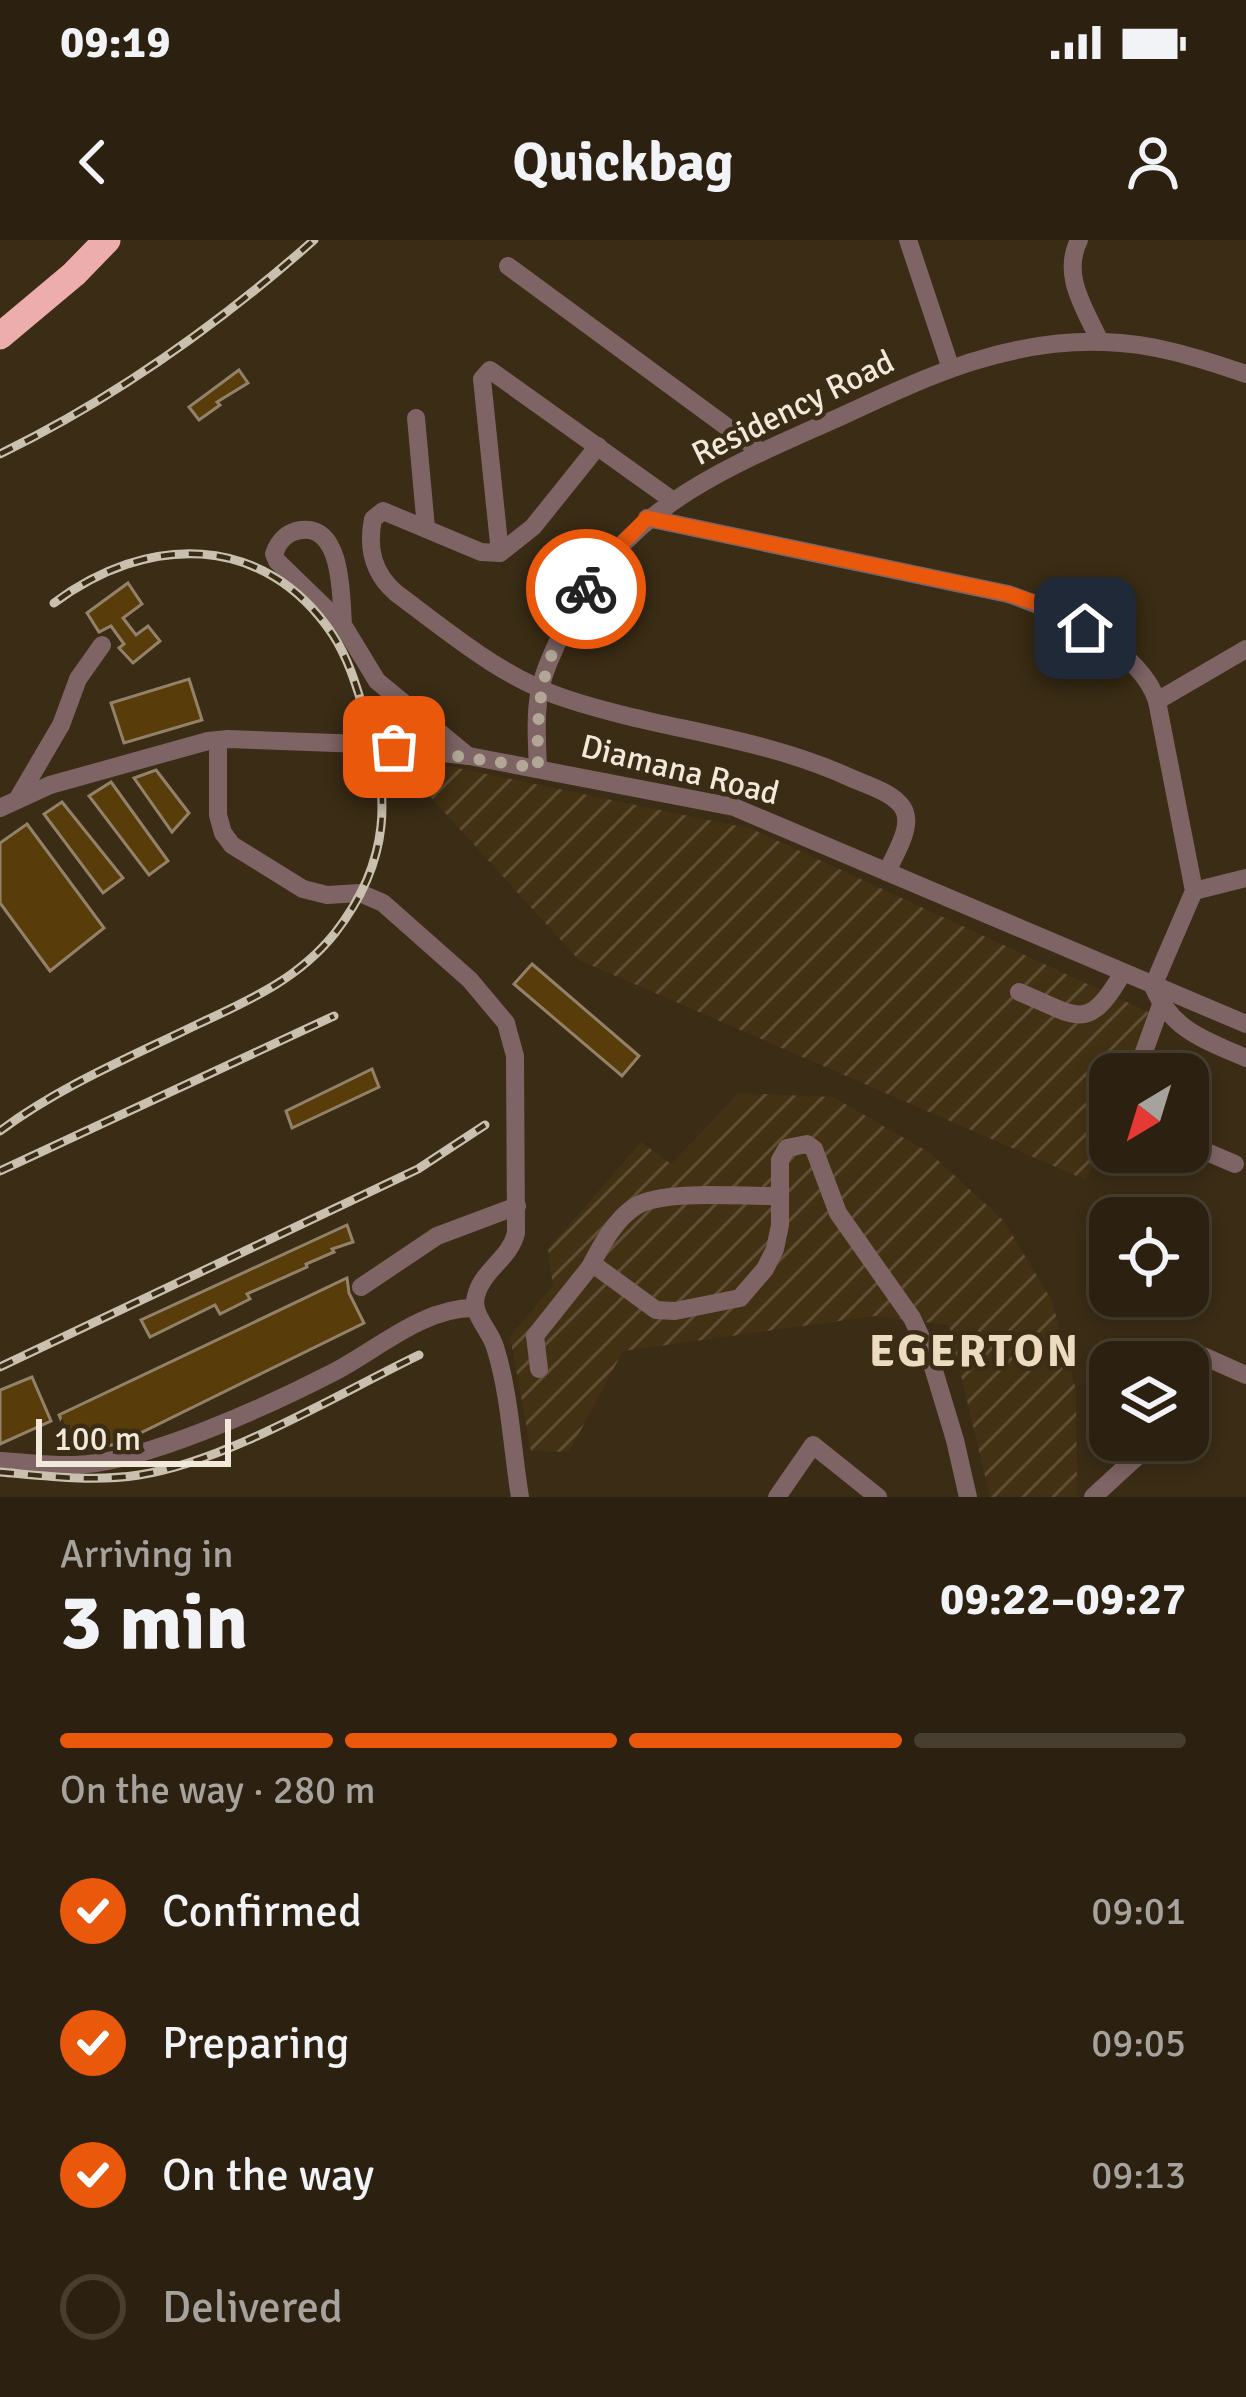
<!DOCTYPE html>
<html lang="en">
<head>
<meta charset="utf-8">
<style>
	:root { --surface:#2c2110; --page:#382e1e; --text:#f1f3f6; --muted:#a6a39f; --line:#483e30; --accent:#ea580c }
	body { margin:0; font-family:Signika,sans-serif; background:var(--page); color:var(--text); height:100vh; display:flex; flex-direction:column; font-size:45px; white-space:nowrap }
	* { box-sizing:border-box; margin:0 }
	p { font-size:39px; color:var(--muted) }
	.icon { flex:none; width:66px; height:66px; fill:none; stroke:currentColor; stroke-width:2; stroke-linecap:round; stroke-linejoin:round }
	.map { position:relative; height:1257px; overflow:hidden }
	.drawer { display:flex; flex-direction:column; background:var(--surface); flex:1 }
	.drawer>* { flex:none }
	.needle { width:78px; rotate:218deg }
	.fabs { position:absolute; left:1089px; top:813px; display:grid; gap:24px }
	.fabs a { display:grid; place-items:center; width:120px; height:120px; border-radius:24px; background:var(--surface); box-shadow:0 6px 18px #0003,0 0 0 3px var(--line); font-size:60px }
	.scale { position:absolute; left:36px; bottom:30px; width:195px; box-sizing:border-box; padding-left:12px; border:6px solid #f2e9db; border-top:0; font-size:33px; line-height:42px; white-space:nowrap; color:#f2e9db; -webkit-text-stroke:9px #3a2c15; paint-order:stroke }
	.pin { position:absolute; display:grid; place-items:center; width:102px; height:102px; color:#fff; margin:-51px; border-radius:24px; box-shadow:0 6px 18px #0006 }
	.courier { position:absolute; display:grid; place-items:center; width:120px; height:120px; margin:-60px; border:9px solid #ea580c; border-radius:50%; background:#fff; color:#222; box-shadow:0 3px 15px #0007 }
	.overview em { font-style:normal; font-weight:700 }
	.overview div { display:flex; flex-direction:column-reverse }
	.overview { display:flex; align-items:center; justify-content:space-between; height:204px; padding:0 60px }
	h1 { font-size:78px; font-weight:700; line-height:90px }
	.bar { display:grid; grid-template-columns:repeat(4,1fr); gap:18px 12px; align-content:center; height:144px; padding:0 60px }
	.bar i { height:15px; border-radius:9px; background:var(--line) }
	.bar .selected { background:var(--accent) }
	.bar p { grid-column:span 4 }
	ol { padding:0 60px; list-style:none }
	li { display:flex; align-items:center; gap:36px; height:132px }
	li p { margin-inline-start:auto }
	li .icon { padding:12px; border-radius:50%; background:var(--accent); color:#fff; stroke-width:4 }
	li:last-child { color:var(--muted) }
	li i { width:66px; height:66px; border:6px solid var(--line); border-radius:50% }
	.status { display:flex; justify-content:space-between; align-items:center; height:84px; padding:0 60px; background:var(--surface); direction:ltr }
	.status svg { height:33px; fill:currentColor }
	header { display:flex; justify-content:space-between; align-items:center; height:156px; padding:0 60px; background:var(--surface); font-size:54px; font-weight:700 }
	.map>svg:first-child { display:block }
	.industrial { fill:url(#industrial-furrows) }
	.building { fill:#583d0a; stroke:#938269; stroke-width:3 }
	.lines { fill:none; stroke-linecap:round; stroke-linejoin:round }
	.minor { stroke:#7e6464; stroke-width:18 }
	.highway { stroke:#ecadac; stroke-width:27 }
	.rail-casing { stroke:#cac0b0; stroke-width:9 }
	.rail { stroke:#3a2c15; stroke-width:4.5; stroke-dasharray:14; stroke-linecap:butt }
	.done { stroke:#b2a796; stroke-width:12; stroke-dasharray:0 21.6 }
	.route { stroke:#ea580c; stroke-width:15 }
	.labels { text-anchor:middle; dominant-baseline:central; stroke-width:9; stroke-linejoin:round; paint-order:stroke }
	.street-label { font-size:33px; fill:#f2e9db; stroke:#3a2c15 }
	.district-label { font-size:45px; font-weight:bold; letter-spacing:3px; fill:#eddbc0; stroke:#3a2c15 }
</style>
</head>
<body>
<div class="status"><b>09:19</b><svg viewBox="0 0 49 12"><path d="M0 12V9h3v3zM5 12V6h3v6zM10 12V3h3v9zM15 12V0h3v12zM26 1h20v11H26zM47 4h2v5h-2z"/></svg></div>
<header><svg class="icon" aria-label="back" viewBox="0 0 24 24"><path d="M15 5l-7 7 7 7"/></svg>Quickbag<svg class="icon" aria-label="person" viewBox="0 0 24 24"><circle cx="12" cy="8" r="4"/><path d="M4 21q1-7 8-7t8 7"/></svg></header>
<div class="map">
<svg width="1246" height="1257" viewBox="0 0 1246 1257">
	<defs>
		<pattern id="industrial-furrows" width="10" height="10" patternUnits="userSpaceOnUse" patternTransform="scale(3)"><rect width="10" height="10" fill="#433113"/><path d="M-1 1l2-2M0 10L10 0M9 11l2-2" fill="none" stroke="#5f4f35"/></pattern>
	</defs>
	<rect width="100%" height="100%" fill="#3a2c15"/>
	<g class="industrial">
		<polygon points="433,523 752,589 1157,776 1132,834 1110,834 1110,885 1086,940 579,720 426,552"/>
		<polygon points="739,853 833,857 930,913 1004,981 1052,1061 1076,1150 1077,1257 990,1257 949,1085 875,1076 623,1111 569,1212 531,1211 510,1096 553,1046 548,1009 641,902 671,924"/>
	</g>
	<g class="building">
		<polygon points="239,130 248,143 217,162 220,165 199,180 189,167"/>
		<polygon points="128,343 142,364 123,378 136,395 148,386 160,401 133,423 119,408 124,404 111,386 99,392 87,373"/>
		<polygon points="189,439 202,480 124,503 111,463"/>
		<polygon points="156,530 189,573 172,592 134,538"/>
		<polygon points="111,542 168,621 149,635 89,556"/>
		<polygon points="62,562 123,638 103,653 44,574"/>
		<polygon points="27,584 104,688 50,731 0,663 0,603"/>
		<polygon points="532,724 639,816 622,836 514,744"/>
		<polygon points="372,829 379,847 292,888 286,871"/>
		<polygon points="347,985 353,1002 332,1009 334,1012 306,1024 307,1027 247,1054 250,1059 220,1074 215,1065 150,1097 141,1080"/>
		<polygon points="347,1038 349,1053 364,1083 118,1204 76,1211 59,1175"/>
		<polygon points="32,1137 51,1181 0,1204 0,1150"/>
	</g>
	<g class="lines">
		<g class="minor">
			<polyline points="908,0 950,126"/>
			<path d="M1079,0c-18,36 6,68 21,102"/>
			<polyline points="508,26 761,212"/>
			<polyline points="416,178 426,288"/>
			<path d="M672,260l-182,-130 -8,9 18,174 -19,-1 -98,-41 -10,8c-6,30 0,54 23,74 54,40 106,85 171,106 94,31 193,37 284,79 16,7 37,13 49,26 17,18 -5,49 -13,68"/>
			<path d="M647,278l361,76c49,16 132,55 149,107l37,190 -41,95c18,44 52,54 93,72"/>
			<polyline points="500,313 533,287 598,206"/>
			<path d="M343,385c-2,-27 0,-101 -42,-95 -14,2 -22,10 -27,24l3,7 66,64 34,56 91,75"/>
			<polyline points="1157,461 1246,409"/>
			<path d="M218,500v75l5,18 9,12 71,44 24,6 33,-2 23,10 87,77 36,43 9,33 1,177c-6,26 -34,37 -40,63 -5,18 14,34 19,51 15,47 17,102 25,150"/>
			<path d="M538,528c-1,-24 -3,-50 1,-73 4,-24 16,-47 26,-69 60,-121 161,-158 277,-210 86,-40 164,-77 262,-74 49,1 95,16 142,32"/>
			<polyline points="17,560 61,485 78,439 102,405"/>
			<polyline points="0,568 50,545 208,501 228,499 362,504 469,516 734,567 1246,784"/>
			<polyline points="1194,651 1246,638"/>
			<path d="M1019,752c57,23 68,43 103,-18"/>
			<polyline points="1136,834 1161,765"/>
			<polyline points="1188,904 1235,924"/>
			<path d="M590,1027c11,-21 25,-48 46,-61 29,-17 108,-9 143,-10"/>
			<polyline points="361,1047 437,996 517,966"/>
			<polyline points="1203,1116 1246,1135"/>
			<polyline points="539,1129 535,1096 590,1027 597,1027 656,1070 675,1071 740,1058 765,1029 775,1009 780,985 780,920 787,908 807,904 814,909 838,973 912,1078 929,1114 955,1200 968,1257"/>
			<path d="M0,1221c24,1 49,5 74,4 68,-1 198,-61 260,-93 44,-23 90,-65 141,-64"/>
			<polyline points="777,1257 813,1205 878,1257"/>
			<polyline points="1093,1257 1155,1200"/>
		</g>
		<polyline class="highway" points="0,96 74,34 107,0"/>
		<defs>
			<g id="rail">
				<path d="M0,214c113,-55 219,-130 314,-214"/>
				<path d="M0,891c59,-44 126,-72 192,-104 53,-25 105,-46 143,-94 56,-72 57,-139 29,-222 -8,-26 -16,-53 -31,-76 -69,-104 -187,-101 -279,-32"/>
				<polyline points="0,931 334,776"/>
				<polyline points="0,1127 418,929 485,885"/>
				<path d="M0,1232c46,4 93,10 139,3 87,-13 199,-81 280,-120"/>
			</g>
		</defs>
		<use href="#rail" class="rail-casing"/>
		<use href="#rail" class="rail"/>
	</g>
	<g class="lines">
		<path class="done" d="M394,507l144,21c-2,-78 6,-112 48,-179"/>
		<polyline class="route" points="586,349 607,319 647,278 1009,354 1039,364 1085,388"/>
	</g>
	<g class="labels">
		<g class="street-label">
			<text transform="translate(793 168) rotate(-26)">Residency Road</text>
			<text transform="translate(680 530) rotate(14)">Diamana Road</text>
		</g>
		<g class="district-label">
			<text x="975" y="1111">EGERTON</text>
		</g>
	</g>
</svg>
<div class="fabs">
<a><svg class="needle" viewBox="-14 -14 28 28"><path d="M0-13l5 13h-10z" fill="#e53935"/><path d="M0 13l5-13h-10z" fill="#a6a39f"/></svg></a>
<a><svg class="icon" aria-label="locate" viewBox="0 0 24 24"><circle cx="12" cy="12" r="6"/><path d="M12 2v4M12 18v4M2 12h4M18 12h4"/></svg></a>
<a><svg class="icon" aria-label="layers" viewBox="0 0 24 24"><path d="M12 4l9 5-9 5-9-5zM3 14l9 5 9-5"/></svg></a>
</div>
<div class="scale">100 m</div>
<div class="pin" style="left:394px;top:507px;background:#ea580c"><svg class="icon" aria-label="bag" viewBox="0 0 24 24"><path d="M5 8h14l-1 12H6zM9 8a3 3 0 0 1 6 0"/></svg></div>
<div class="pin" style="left:1085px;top:388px;background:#1f2937"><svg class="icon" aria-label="home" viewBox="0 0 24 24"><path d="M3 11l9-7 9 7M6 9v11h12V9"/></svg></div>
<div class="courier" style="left:586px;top:349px"><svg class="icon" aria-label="bike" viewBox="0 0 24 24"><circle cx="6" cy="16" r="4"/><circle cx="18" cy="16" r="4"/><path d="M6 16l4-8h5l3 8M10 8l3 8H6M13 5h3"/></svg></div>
</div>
<section class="drawer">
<div class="overview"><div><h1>3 min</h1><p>Arriving in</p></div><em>09:22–09:27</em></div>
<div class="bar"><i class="selected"></i><i class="selected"></i><i class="selected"></i><i></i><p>On the way · 280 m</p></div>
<ol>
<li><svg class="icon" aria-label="check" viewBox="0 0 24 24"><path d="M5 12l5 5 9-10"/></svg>Confirmed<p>09:01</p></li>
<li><svg class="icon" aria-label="check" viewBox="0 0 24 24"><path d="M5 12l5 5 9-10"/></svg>Preparing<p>09:05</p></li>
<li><svg class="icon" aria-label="check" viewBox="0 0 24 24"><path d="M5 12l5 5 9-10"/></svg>On the way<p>09:13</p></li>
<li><i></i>Delivered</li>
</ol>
</section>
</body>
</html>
